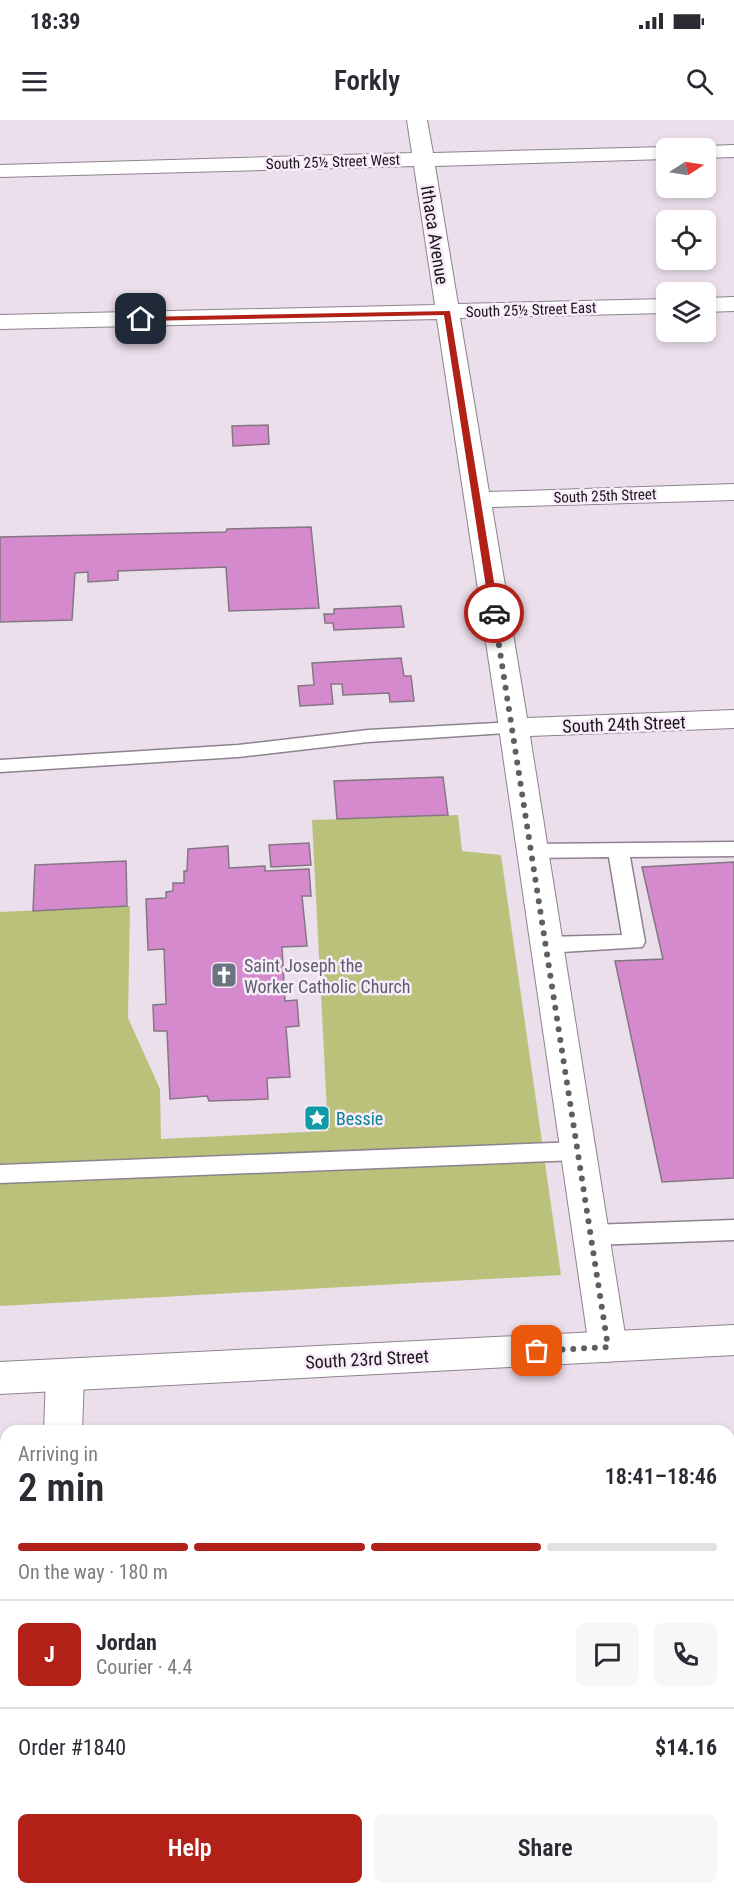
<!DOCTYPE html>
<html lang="en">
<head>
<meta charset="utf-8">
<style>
	:root { --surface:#fff; --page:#f7f7f7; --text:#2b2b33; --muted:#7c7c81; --line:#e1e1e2; --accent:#b12118 }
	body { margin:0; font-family:"Roboto Condensed",sans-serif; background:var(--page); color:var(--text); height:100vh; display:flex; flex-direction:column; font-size:22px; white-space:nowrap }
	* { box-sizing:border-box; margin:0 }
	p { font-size:20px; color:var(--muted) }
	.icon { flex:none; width:33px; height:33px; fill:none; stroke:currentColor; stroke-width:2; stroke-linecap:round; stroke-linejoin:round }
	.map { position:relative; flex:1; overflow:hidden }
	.sheet { position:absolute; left:0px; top:1305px; width:735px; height:470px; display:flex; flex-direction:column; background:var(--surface); border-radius:18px 18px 0 0; box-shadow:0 3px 9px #0003 }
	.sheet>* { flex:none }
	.needle { width:39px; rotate:78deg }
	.controls { position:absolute; left:656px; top:18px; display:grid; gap:12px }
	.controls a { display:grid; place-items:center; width:60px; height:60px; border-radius:9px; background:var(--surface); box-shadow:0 3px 9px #0003; font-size:30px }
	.pin { position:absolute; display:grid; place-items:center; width:51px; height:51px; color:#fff; margin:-26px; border-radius:12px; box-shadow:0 3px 9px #0006 }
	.courier { position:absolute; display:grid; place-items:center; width:60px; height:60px; margin:-30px; border:4px solid #b12118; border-radius:50%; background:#fff; color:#222; box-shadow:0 2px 8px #0007 }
	.overview em { font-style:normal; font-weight:600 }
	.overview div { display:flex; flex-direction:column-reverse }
	.overview { display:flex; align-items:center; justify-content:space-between; height:102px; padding:0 18px }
	h1 { font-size:39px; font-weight:600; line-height:45px }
	.bar { display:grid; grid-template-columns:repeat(4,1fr); gap:9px 6px; align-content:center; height:72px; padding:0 18px }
	.bar i { height:8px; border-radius:4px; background:var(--line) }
	.bar .selected { background:var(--accent) }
	.bar p { grid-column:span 4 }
	.line { display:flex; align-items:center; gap:15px; padding:0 18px; border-top:2px solid var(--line) }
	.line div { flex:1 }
	.round { display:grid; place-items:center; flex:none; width:63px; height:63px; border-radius:9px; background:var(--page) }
	.action { display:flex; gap:12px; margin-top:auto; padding:12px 18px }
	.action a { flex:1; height:69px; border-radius:9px; background:var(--accent); color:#fff; font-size:24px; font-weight:600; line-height:69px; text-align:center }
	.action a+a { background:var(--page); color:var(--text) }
	.status { display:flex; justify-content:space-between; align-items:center; height:42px; padding:0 30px; background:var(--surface); direction:ltr }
	.status svg { height:16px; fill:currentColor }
	header { display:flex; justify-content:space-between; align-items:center; height:78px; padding:0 18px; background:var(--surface); font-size:27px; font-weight:600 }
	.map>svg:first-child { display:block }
	.green { fill:#b9c17b }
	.building { fill:#d58ace; stroke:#847782; stroke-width:1.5 }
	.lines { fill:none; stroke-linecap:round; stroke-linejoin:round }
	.lane-casing { stroke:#8d838e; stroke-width:3 }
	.street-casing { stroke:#8d838e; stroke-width:2 }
	.secondary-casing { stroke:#8d838e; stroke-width:2 }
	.primary-casing { stroke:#8d838e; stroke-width:2 }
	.lane { fill:#fff; fill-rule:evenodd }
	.street { fill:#fff; fill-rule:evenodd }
	.secondary { fill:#fff; fill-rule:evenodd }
	.primary { fill:#fff; fill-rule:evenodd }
	.route { fill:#b12118 }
	.done { stroke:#625c63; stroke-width:6; stroke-dasharray:0 10.8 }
	.labels { text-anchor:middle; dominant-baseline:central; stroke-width:5; stroke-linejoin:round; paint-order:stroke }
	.far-street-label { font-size:15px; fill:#191519; stroke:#f8ecfa }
	.street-label { font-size:18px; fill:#191519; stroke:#f8ecfa }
	.worship-label { font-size:18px; fill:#5b616d; stroke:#f8ecfa; text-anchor:start }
	.culture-label { font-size:18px; fill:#0d838f; stroke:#f8ecfa; text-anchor:start }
</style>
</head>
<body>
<div class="status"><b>18:39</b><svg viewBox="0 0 49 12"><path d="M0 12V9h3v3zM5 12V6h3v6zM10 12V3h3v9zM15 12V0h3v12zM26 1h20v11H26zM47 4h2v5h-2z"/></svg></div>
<header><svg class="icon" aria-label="menu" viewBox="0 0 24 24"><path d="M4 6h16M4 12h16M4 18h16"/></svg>Forkly<svg class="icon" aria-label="search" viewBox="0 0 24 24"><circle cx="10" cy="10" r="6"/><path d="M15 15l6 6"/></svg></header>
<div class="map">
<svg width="734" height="1774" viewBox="0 0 734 1774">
	<rect width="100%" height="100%" fill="#ebdfec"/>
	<polygon class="green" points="458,695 462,731 501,735 561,1155 0,1186 0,792 130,786 128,898 160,969 161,1019 328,1011 312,700"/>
	<g class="building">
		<polygon points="268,305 269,324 233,326 232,306"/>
		<polygon points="311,407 319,488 229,491 226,447 118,451 118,460 88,462 88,452 75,453 72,500 0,502 0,417 226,412 227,409"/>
		<polygon points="401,486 404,507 334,510 333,503 325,503 324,494 334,494 334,489"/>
		<polygon points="401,538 404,556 411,556 414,581 390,582 389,573 343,575 342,564 331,564 333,584 300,586 298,566 314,565 312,543"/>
		<polygon points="443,657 448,695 337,699 334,661"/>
		<polygon points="309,723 311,745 271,747 269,725"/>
		<polygon points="228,726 229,748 265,746 265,751 309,749 311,776 302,776 307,826 282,827 285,881 297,880 299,906 286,907 290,957 267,958 268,979 209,981 207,976 170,979 167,911 154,911 153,885 166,884 164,829 148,830 146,779 166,778 166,772 173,771 173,763 184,763 184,751 187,751 188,729"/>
		<polygon points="126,741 127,786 33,791 35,745"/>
		<polygon points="734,742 734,1058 662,1062 615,841 663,839 642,747"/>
	</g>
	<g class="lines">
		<defs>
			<g id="lane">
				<polygon points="514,602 521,604 524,608 521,612 368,622 238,637 0,652 0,640 238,625 368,610"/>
				<polygon points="734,722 734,736 630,737 645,822 642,827 546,833 538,830 535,825 538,820 546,817 622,815 609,737 532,738 525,736 521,731 525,726 532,724"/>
				<polygon points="577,1022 585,1025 589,1031 585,1037 577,1040 0,1063 0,1045"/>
				<polygon points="734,1100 734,1120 591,1125 582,1122 579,1115 582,1108 591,1105"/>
			</g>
			<g id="street">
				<polygon points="407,0 427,0 433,33 666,27 673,28 666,28 666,39 435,46 458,184 666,179 666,193 460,198 489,372 734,364 734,380 492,387 527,598 734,590 734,608 530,616 627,1227 621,1238 608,1242 595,1238 589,1227 499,608 437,199 0,209 0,195 435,185 414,46 0,57 0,45 412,33"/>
				<polygon points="734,25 734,37 705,38 705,28 697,28 705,26"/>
				<polygon points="734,177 734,191 705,192 705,178"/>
				<polygon points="6,1506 6,1544 0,1545 0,1507"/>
			</g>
			<g id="secondary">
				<polygon points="65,1239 78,1244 84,1255 82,1311 44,1311 46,1255 52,1244"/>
				<rect x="26" y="1768" width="46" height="6"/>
			</g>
			<polygon id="primary" points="734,1205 734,1235 0,1274 0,1242"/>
		</defs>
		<use href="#lane" class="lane-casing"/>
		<use href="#street" class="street-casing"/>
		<use href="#secondary" class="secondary-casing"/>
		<use href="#primary" class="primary-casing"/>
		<use href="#lane" class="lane"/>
		<use href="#street" class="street"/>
		<use href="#secondary" class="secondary"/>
		<use href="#primary" class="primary"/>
	</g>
	<polygon class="route" points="450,191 499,493 494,495 490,493 444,195 141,201 138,199 141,197"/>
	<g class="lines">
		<polyline class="done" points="494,493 608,1227 537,1231"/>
	</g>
	<defs>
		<symbol id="church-square" viewBox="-11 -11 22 22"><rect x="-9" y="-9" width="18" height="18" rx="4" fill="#6b7280" stroke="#f8ecfa"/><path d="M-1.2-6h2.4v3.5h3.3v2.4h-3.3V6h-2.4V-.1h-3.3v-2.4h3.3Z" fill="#fff"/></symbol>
		<symbol id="sight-square" viewBox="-11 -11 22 22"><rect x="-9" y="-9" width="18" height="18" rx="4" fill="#0f9aa8" stroke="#f8ecfa"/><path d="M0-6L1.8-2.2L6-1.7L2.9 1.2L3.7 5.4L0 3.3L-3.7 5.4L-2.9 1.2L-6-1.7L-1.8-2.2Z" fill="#fff"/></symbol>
	</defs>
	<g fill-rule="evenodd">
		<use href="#church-square" x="209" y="840" width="30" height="30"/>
		<use href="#sight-square" x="302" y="983" width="30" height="30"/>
	</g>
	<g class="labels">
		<g class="far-street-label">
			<text transform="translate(333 42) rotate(-2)">South 25½ Street West</text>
			<text transform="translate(531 190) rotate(-2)">South 25½ Street East</text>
			<text transform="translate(605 376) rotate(-2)">South 25th Street</text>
		</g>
		<g class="street-label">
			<text transform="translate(435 115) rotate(81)">Ithaca Avenue</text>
			<text transform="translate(624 604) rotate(-2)">South 24th Street</text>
			<text transform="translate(367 1239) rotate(-3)">South 23rd Street</text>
		</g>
		<g class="worship-label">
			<text x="244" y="845">Saint Joseph the<tspan x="244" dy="21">Worker Catholic Church</tspan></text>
		</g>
		<g class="culture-label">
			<text x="336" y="998">Bessie</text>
		</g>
	</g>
</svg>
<div class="controls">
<a><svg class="needle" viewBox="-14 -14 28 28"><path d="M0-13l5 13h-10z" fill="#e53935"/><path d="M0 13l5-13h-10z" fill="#7c7c81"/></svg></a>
<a><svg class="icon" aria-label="locate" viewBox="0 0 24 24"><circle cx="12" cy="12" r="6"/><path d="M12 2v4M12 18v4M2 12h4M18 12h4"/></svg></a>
<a><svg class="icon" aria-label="layers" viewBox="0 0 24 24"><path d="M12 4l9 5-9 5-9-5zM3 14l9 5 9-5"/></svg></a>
</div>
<div class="pin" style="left:537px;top:1231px;background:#ea580c"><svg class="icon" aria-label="bag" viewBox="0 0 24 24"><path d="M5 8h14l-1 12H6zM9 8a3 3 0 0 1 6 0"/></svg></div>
<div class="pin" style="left:141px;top:199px;background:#1f2937"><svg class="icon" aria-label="home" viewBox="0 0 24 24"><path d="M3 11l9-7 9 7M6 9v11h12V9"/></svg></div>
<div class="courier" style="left:494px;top:493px"><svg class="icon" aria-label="car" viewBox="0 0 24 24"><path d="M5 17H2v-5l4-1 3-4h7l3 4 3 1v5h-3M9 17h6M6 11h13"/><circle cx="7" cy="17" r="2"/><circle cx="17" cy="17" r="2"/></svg></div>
<section class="sheet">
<div class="overview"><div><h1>2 min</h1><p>Arriving in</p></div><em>18:41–18:46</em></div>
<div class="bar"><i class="selected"></i><i class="selected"></i><i class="selected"></i><i></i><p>On the way · 180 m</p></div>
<div class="line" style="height:108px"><b class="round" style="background:var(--accent);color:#fff">J</b><div><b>Jordan</b><p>Courier · 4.4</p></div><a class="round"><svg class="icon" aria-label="chat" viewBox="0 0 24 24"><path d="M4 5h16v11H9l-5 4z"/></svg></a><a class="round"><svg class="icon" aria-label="phone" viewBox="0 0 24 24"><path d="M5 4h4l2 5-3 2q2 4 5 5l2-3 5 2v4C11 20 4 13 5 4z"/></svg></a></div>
<div class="line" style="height:78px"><div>Order #1840</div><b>$14.16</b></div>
<div class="action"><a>Help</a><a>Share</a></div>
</section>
</div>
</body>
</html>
